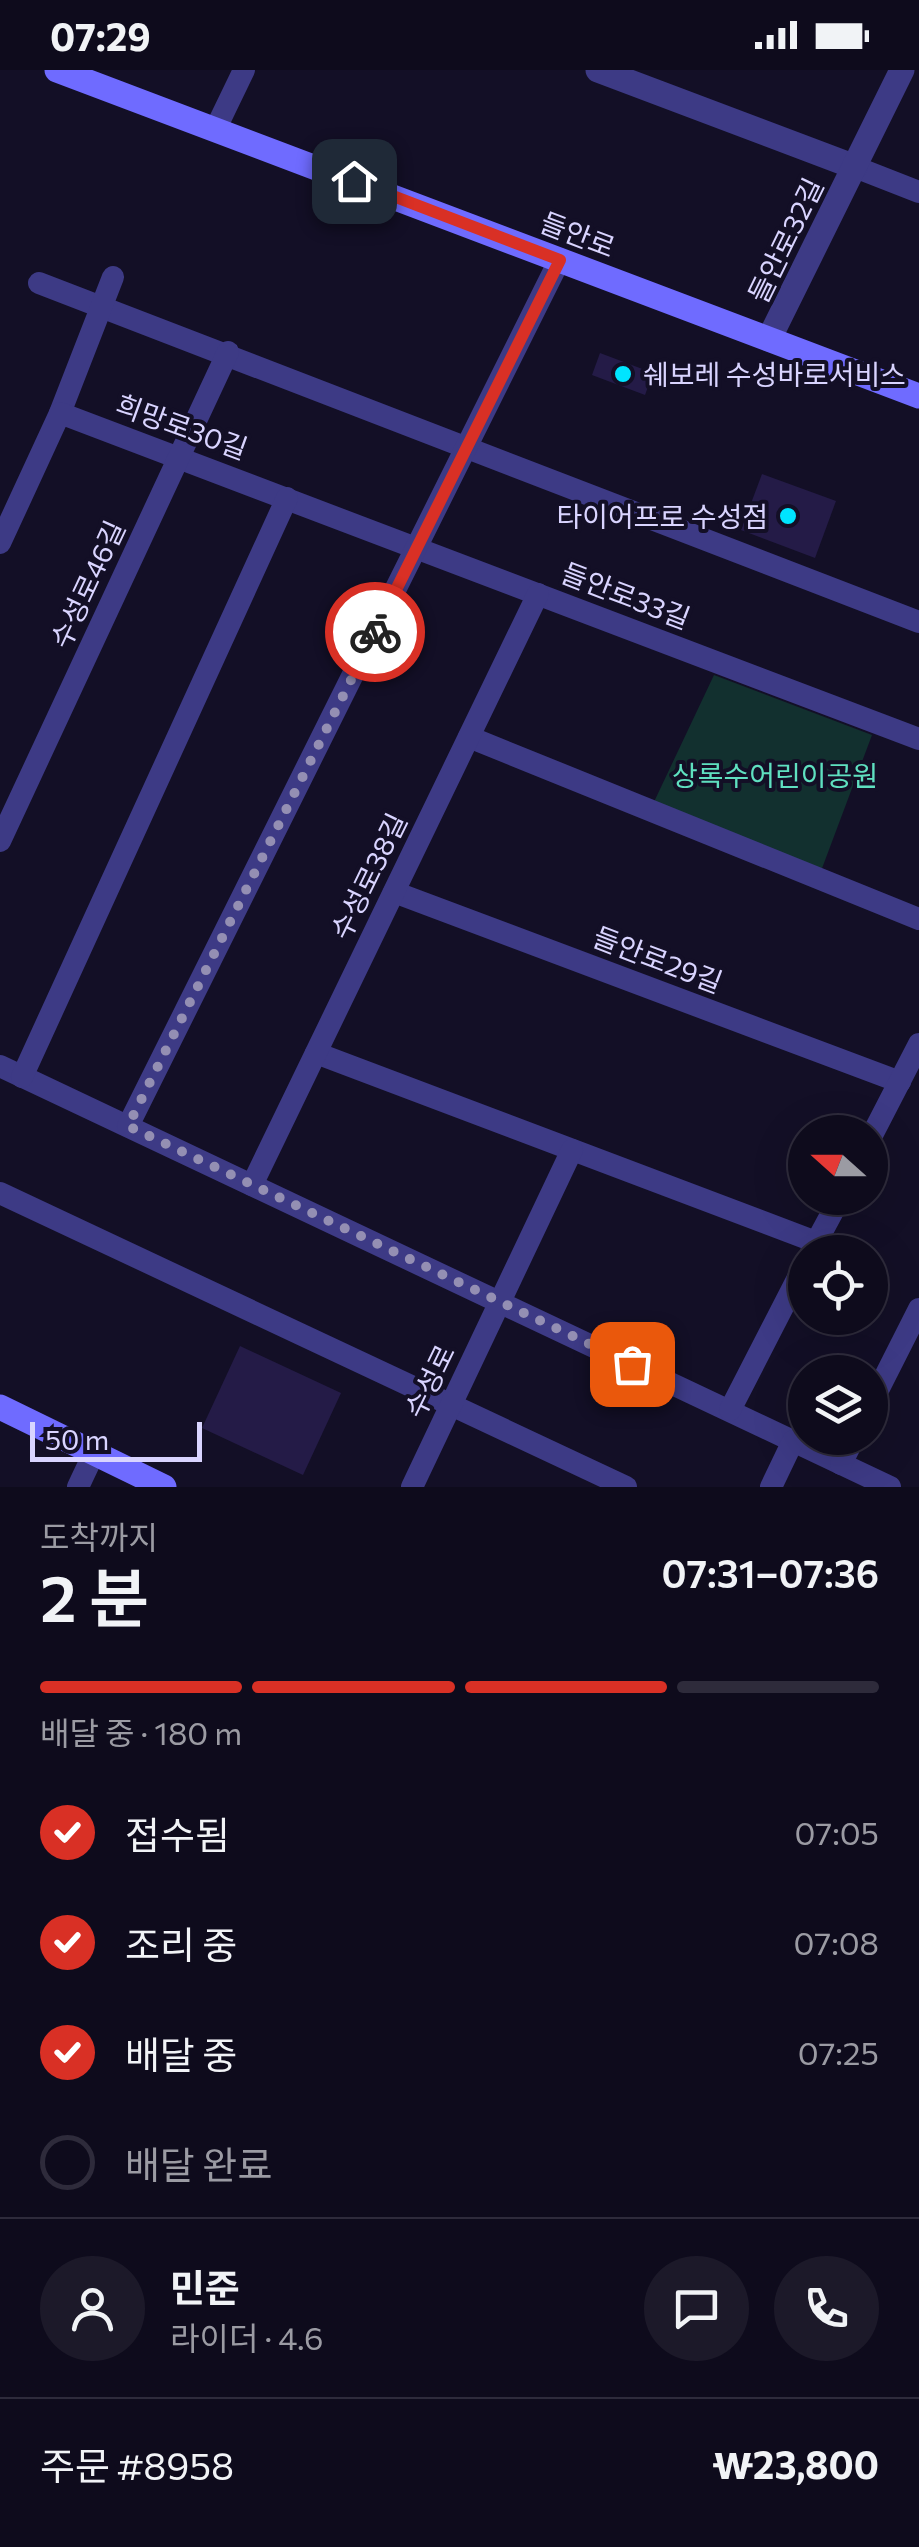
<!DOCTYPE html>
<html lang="ko">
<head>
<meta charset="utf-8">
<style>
	:root { --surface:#0e0b1c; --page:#1c1929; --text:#f1f3f6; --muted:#9b9ba3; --line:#2e2b3b; --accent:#d93025 }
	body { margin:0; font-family:Commissioner,"Noto Sans KR",sans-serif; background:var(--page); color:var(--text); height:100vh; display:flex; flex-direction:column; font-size:38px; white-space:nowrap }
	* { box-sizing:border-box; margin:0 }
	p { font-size:32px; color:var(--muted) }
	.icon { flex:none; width:55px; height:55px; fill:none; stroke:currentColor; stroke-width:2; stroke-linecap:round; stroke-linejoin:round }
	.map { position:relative; height:1417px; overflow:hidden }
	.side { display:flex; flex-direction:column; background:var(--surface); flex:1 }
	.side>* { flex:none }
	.needle { width:65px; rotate:291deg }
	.buttons { position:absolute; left:788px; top:1045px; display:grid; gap:20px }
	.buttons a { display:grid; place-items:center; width:100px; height:100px; border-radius:50%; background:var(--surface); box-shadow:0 10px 40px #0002,0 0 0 2px var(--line); font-size:50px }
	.scale { position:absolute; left:30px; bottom:25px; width:172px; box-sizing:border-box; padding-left:10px; border:5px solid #d9d4ff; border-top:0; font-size:28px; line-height:35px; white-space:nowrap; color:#d9d4ff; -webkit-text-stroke:8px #130f26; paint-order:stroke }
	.pin { position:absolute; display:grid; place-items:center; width:85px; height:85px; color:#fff; margin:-42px; border-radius:20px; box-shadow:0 5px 15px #0006 }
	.courier { position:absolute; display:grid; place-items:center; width:100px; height:100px; margin:-50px; border:8px solid #d93025; border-radius:50%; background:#fff; color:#222; box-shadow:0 2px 12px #0007 }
	.overview em { font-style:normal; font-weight:600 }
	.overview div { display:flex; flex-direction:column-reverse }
	.overview { display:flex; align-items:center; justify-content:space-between; height:170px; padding:0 40px }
	h1 { font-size:65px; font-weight:600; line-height:75px }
	.bar { display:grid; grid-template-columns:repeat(4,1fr); gap:15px 10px; align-content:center; height:120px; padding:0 40px }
	.bar i { height:12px; border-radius:8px; background:var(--line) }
	.bar .selected { background:var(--accent) }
	.bar p { grid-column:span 4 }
	.line { display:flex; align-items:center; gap:25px; padding:0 40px; border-top:2px solid var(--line) }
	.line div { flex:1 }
	.round { display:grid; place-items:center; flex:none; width:105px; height:105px; border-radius:52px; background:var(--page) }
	ol { padding:0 40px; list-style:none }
	li { display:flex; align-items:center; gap:30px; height:110px }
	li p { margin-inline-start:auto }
	li .icon { padding:10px; border-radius:50%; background:var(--accent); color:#fff; stroke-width:4 }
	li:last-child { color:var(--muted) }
	li i { width:55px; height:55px; border:5px solid var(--line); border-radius:50% }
	.status { display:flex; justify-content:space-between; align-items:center; height:70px; padding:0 50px; background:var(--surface); direction:ltr }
	.status svg { height:28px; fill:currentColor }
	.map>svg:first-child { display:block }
	.green { fill:#12302f }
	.building { fill:#241b47 }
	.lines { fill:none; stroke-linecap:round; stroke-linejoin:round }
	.minor { stroke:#3d3a85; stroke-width:22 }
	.tertiary { stroke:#3d3a85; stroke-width:25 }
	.secondary { stroke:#6f6bff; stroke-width:25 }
	.done { stroke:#948fb3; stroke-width:10; stroke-dasharray:0 18 }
	.route { stroke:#d93025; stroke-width:12 }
	.poi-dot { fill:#00e5ff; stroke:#130f26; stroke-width:4 }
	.labels { text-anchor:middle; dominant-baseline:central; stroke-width:8; stroke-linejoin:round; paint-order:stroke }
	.street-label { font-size:28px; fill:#d9d4ff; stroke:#130f26 }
	.poi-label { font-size:28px; fill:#d9d4ff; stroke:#130f26; text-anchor:start }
	.park-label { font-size:28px; fill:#5fe0c0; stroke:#130f26 }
</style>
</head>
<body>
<div class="status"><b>07:29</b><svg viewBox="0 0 49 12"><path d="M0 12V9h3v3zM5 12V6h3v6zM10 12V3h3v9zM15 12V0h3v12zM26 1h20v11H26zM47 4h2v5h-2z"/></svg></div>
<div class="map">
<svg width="919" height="1417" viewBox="0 0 919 1417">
	<rect width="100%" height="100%" fill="#130f26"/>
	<polygon class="green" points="714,605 872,665 821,801 653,734"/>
	<g class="building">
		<polygon points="600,283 653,303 645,325 592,305"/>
		<polygon points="762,404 836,431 815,488 741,460"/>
		<polygon points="240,1276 341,1323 303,1405 202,1358"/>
	</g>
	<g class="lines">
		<g class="minor">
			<polyline points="216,58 244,0"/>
			<polyline points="855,97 919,122"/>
			<polyline points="39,213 919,552"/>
			<polyline points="60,343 113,207"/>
			<polyline points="0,473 60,343 919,669"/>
			<polyline points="469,667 919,849"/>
			<polyline points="0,771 228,282"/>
			<polyline points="394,822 900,1012"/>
			<polyline points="316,983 816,1172"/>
			<polyline points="0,996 890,1417"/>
			<polyline points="22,1007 287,428"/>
			<polyline points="128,1056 560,189"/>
			<polyline points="870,1069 919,974"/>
			<polyline points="252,1115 538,524"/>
			<polyline points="0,1123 626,1417"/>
			<polyline points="811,1182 840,1128"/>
			<polyline points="870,1336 919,1239"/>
			<polyline points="730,1340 805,1194"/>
			<polyline points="841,1394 854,1368"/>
			<polyline points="78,1417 94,1383"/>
			<polyline points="412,1417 572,1080"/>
			<polyline points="771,1417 793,1371"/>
		</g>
		<g class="tertiary">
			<polyline points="598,0 855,97"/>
			<polyline points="769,269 902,0"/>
		</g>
		<g class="secondary">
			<polyline points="57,0 919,326"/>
			<polyline points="0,1337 164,1417"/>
		</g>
	</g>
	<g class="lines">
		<polyline class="done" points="375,562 128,1056 632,1294"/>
		<polyline class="route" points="354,111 560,190 375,562"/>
	</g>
	<g class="poi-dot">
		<circle cx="623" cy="304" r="10"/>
		<circle cx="788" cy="446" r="10"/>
	</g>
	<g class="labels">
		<g class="street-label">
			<text transform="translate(578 164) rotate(21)">들안로</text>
			<text transform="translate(785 170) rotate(-64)">들안로32길</text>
			<text transform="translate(182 356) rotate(20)">희망로30길</text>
			<text transform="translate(87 514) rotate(-65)">수성로46길</text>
			<text transform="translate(626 525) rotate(21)">들안로33길</text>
			<text transform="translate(368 806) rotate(-64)">수성로38길</text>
			<text transform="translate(658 889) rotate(21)">들안로29길</text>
			<text transform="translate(429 1311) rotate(-64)">수성로</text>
		</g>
		<g class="poi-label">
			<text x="643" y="304">쉐보레 수성바로서비스</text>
			<text x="768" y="446" text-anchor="end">타이어프로 수성점</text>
		</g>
		<g class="park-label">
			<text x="775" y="705">상록수어린이공원</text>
		</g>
	</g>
</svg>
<div class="buttons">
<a><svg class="needle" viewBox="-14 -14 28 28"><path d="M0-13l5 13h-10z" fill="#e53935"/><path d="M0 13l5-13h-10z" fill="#9b9ba3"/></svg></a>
<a><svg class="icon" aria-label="locate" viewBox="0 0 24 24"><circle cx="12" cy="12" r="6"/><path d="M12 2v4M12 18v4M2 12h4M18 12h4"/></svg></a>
<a><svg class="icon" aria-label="layers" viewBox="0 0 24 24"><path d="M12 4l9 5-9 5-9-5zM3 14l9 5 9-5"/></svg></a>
</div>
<div class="scale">50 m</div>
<div class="pin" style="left:632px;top:1294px;background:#ea580c"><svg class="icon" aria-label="bag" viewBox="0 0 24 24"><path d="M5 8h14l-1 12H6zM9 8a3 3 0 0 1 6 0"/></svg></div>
<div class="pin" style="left:354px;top:111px;background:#1f2937"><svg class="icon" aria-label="home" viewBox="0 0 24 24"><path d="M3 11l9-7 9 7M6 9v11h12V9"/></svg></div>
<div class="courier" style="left:375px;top:562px"><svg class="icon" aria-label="bike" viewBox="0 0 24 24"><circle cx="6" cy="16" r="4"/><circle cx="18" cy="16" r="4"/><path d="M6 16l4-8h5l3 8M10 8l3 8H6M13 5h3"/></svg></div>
</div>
<section class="side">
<div class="overview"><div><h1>2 분</h1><p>도착까지</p></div><em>07:31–07:36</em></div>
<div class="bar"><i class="selected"></i><i class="selected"></i><i class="selected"></i><i></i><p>배달 중 · 180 m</p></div>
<ol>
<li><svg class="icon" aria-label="check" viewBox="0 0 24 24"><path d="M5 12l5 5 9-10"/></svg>접수됨<p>07:05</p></li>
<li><svg class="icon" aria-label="check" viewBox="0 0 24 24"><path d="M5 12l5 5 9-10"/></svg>조리 중<p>07:08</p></li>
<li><svg class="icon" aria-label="check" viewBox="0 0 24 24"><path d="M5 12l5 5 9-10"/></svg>배달 중<p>07:25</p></li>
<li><i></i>배달 완료</li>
</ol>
<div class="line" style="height:180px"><a class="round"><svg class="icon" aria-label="person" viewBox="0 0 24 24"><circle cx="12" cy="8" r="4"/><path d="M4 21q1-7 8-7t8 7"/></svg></a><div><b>민준</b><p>라이더 · 4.6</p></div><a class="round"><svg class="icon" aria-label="chat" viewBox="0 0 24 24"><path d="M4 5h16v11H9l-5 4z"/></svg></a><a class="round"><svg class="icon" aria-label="phone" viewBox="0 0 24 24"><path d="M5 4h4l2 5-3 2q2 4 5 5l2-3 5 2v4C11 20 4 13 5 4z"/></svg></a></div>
<div class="line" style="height:130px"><div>주문 #8958</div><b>₩23,800</b></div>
</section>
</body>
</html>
